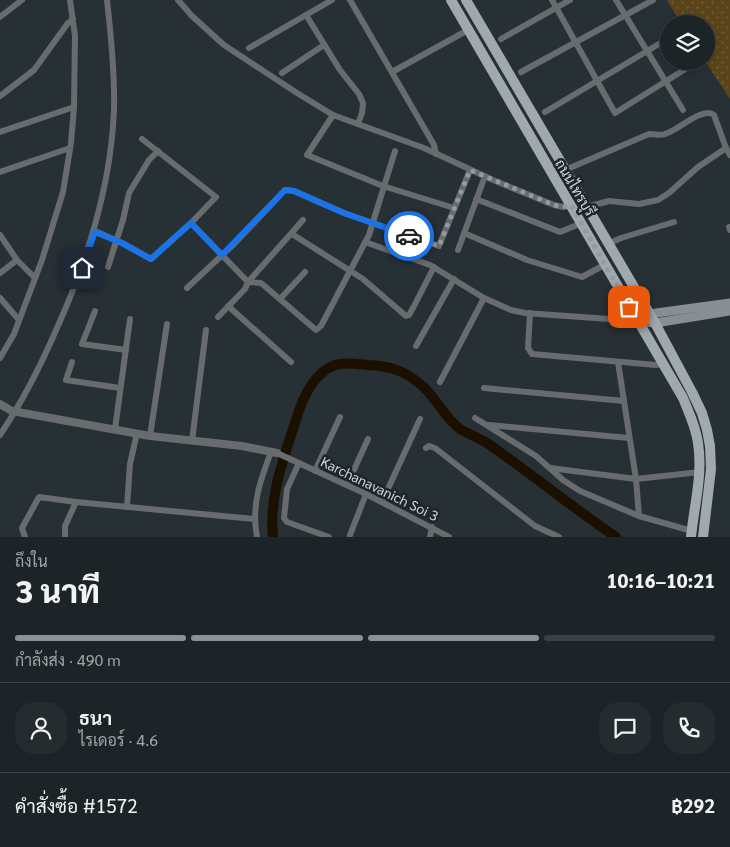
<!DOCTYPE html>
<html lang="th">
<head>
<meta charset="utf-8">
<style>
	:root { --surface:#1d2428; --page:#252c30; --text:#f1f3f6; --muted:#a0a4a8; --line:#3b4145; --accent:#8c9099 }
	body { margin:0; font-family:Georgia,Sarabun,serif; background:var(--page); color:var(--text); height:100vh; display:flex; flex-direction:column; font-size:19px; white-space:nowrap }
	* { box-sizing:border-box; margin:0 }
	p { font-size:16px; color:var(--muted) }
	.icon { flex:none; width:28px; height:28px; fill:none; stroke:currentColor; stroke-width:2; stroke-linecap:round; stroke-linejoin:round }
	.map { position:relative; height:537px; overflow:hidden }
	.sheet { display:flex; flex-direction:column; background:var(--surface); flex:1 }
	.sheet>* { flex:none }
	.tools { position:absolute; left:660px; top:15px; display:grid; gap:10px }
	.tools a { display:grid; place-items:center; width:55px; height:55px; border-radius:50%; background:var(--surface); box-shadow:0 2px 8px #0003,0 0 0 1px var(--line); font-size:25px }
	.pin { position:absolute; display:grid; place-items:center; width:42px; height:42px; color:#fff; margin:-21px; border-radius:10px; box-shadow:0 2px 8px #0006 }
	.courier { position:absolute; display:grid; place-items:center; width:50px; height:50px; margin:-25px; border:4px solid #1a73e8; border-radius:50%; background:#fff; color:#222; box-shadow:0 1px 6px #0007 }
	.summary em { font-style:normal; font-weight:800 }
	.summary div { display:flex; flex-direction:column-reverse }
	.summary { display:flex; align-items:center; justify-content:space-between; height:85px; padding:0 15px }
	h1 { font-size:32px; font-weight:800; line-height:38px }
	.bar { display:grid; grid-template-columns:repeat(4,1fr); gap:8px 5px; align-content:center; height:60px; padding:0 15px }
	.bar i { height:6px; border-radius:4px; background:var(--line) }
	.bar .current { background:var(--accent) }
	.bar p { grid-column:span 4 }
	.line { display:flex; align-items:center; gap:12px; padding:0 15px; border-top:1px solid var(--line) }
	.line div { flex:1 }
	.round { display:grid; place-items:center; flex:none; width:52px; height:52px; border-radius:20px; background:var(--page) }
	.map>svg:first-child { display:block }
	.grass { fill:url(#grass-dots) }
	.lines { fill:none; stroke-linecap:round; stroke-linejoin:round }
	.river { stroke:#1b1000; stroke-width:10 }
	.minor { stroke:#686c6f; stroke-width:6 }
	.tertiary { stroke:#686c6f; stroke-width:8 }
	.secondary { stroke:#878f93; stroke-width:9 }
	.primary { stroke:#a0a9ae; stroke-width:10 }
	.done { stroke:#949b9f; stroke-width:5; stroke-dasharray:0 9 }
	.route { stroke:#1a73e8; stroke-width:6 }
	.labels { text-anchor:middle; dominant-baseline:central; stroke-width:5; stroke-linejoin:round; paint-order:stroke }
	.street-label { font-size:14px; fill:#cfd5d8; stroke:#1d262b }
</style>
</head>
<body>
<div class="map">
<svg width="730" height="537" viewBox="0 0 730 537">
	<defs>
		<pattern id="grass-dots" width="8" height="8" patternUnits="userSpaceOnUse" patternTransform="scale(1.25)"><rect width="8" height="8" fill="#5b441a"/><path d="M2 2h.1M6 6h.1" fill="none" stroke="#725e3b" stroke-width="1.8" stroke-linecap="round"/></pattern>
	</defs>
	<rect width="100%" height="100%" fill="#273035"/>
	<polygon class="grass" points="667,0 730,0 730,99 705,61 706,24 681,24"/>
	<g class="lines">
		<path class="river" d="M273,537c-4,-41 10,-76 22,-114 6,-21 17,-50 40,-58 10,-3 22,-1 33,0 21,1 36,5 52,19 16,12 23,33 40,45 10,6 21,10 30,16 43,30 83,63 126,92"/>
		<g class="minor">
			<polyline points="178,0 192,16 224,45 297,93 333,115 424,148 493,180 554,205 563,207 571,205"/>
			<polyline points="350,0 434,145 436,154"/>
			<polyline points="552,0 615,113 695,63"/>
			<polyline points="616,0 683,110"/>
			<polyline points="306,15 340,70 359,94 363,103 362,113 358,124"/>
			<polyline points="0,17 22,0"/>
			<polyline points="501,39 570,0"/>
			<polyline points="249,48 332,0"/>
			<polyline points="392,72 468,30"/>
			<polyline points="521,72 653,0"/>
			<polyline points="282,73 324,45"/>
			<polyline points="0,96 34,70 68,23 73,19"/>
			<polyline points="545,112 669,38"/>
			<polyline points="333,115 307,155 383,186 454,208"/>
			<polyline points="0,132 74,107"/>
			<polyline points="726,148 730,155"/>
			<path d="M565,170l84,-36c6,0 11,2 16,0 14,-4 38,-28 49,-19l12,33 -28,19 -29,26 -11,7 -19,4 -30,-3 -22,6"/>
			<polyline points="0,172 70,148"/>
			<polyline points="476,199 560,232 582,223"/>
			<polyline points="303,220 248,282 261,283 316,330 321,326 369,235 395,151"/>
			<polyline points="191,223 248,282 245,289 218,317"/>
			<polyline points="729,227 730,230"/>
			<polyline points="95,231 122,243 151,259 191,223 216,197 142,139"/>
			<polyline points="464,233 527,260 582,277 606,264"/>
			<polyline points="292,234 363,279 406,316 409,315 413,308 434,267"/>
			<polyline points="0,235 17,260 35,278"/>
			<polyline points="365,242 430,265 484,298 511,310 525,313 637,321"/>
			<polyline points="608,244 621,238 674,222"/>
			<polyline points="458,250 485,176"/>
			<polyline points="108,267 123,220 129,193 149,160 158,151"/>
			<polyline points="0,273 17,260"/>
			<polyline points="187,288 234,244 285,190 294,191 344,213 439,246 470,170"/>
			<polyline points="0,298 19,320"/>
			<polyline points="280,299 305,272"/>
			<polyline points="228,306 291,362"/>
			<polyline points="95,311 82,344 126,350"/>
			<polyline points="530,313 528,348 532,354 656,365 663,364"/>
			<polyline points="416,346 454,279"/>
			<polyline points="0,358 14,334 42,260 63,192 71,143 74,107 75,36 70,0"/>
			<polyline points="72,362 66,380 120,388"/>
			<polyline points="618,362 636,479 639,516"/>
			<polyline points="440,382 484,298"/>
			<polyline points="484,388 624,401"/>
			<polyline points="475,418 536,456 563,480 580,491 639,516 692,531"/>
			<polyline points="489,425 629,438"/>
			<polyline points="115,429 130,319"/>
			<path d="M0,435c23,-34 41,-70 57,-107 31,-69 54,-142 57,-218 1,-36 -3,-75 -7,-110"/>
			<polyline points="150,436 167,324"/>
			<polyline points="192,441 206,330"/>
			<polyline points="426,448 429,446 435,448 535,526 559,537"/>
			<polyline points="277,453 366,494 449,537"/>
			<polyline points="299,463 287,489 284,518 287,522 329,537"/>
			<polyline points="550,468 636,479 700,472"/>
			<polyline points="315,471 340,417"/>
			<polyline points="347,485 368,439"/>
			<polyline points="382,502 420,419"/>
			<polyline points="127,507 130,464 137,433"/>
			<polyline points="350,535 366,494"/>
			<polyline points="25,537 22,528 39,497 76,502 254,519"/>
			<polyline points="65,537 65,526 76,502"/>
			<path d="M257,537c-6,-31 3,-56 14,-85"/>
			<polyline points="430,537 432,527"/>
		</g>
		<polyline class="tertiary" points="0,404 12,411 150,436 242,446 277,453"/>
		<g class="secondary">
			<polyline points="637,321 649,314 730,303"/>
			<polyline points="637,321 655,323 730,311"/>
		</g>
		<g class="primary">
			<path d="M451,0l232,398c6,15 13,29 15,45 5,32 -4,63 -7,94"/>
			<polyline points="466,0 655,323 692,392 702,413 707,430 710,446 711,469 703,537"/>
		</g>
	</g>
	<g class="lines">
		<polyline class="done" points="409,236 439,246 470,170 554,205 563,207 571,205 629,307"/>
		<polyline class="route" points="82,268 95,232 122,243 151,259 191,223 222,255 285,190 294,191 344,213 409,236"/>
	</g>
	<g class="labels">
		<g class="street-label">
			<text transform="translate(576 187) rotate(59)">ถนนไทรบุรี</text>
			<text transform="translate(380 488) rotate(26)">Karchanavanich Soi 3</text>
		</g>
	</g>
</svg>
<div class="tools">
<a><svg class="icon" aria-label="layers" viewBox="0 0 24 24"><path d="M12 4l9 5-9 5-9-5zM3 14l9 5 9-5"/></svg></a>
</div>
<div class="pin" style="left:629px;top:307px;background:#ea580c"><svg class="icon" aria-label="bag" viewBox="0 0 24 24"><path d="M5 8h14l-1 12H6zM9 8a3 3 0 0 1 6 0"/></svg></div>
<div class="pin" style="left:82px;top:268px;background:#1f2937"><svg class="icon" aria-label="home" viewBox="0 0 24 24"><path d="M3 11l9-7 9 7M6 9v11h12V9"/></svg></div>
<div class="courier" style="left:409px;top:236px"><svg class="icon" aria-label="car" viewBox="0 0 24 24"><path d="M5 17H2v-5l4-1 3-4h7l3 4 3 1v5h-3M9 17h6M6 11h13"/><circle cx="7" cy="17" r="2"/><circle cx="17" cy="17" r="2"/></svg></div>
</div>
<section class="sheet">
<div class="summary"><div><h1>3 นาที</h1><p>ถึงใน</p></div><em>10:16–10:21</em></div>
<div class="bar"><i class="current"></i><i class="current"></i><i class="current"></i><i></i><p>กำลังส่ง · 490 m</p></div>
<div class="line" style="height:90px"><a class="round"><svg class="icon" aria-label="person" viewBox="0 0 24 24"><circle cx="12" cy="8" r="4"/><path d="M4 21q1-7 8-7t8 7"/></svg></a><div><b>ธนา</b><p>ไรเดอร์ · 4.6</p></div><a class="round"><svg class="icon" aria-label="chat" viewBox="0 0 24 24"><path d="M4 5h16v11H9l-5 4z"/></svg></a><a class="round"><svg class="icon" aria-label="phone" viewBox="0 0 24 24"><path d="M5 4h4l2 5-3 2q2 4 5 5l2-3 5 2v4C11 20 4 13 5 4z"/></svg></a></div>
<div class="line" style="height:65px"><div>คำสั่งซื้อ #1572</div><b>฿292</b></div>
</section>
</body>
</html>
